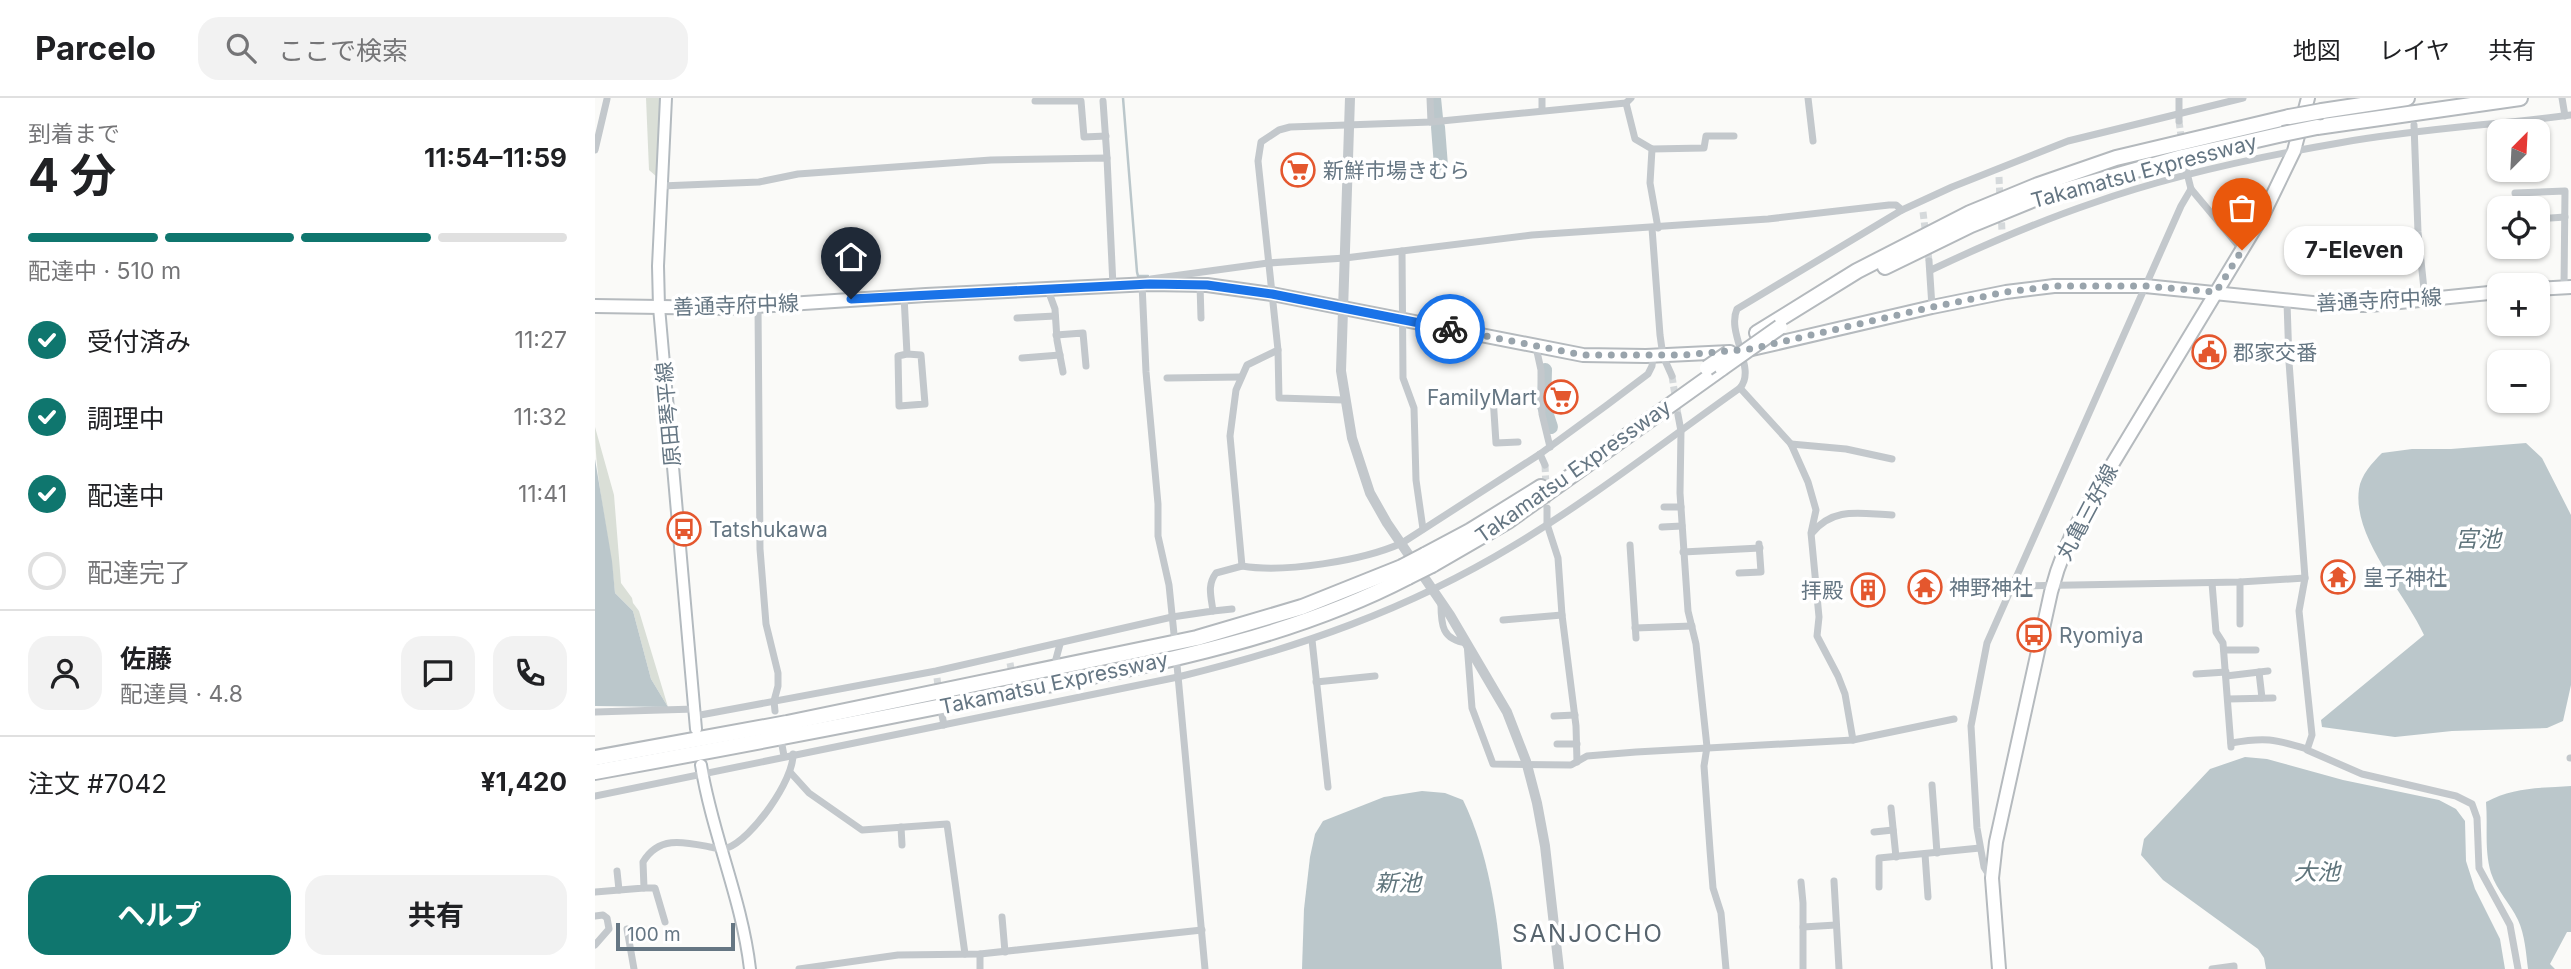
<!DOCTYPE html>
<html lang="ja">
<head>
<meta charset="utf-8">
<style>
	:root { --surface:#fff; --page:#f2f2f2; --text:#202124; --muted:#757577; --line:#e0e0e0; --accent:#0f766e }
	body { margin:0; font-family:Inter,"Noto Sans JP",sans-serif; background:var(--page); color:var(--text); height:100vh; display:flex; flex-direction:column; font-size:26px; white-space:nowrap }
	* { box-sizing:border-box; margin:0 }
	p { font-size:23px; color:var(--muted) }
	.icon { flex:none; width:38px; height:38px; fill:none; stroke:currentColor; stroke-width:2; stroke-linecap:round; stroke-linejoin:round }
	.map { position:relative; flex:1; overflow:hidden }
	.panel { display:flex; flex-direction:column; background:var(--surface); width:595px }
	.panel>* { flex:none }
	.needle { width:46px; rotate:24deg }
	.controls { position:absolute; left:1892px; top:21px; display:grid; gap:14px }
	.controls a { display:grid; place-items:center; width:63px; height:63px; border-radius:14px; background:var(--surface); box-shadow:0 2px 5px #0004; font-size:35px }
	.scale { position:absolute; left:21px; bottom:18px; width:119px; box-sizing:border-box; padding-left:7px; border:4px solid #657683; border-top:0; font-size:19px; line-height:24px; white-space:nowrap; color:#657683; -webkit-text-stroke:5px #fff; paint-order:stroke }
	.pin { position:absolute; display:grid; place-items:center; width:60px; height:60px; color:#fff; margin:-72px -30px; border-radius:50% 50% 50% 0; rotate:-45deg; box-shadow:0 0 7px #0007 }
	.pin .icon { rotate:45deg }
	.courier { position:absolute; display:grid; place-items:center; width:70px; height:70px; margin:-35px; border:5px solid #1a73e8; border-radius:50%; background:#fff; color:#222; box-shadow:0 2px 9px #0007 }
	.bubble { position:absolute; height:49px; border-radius:21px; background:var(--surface); box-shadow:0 2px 5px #0004; font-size:23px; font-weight:700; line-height:49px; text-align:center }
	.summary em { font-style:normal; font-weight:700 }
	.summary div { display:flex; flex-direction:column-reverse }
	.summary { display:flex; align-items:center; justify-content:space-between; height:119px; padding:0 28px }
	h1 { font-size:46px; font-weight:700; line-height:52px }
	.bar { display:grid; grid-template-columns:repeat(4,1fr); gap:10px 7px; align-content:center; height:84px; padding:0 28px }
	.bar i { height:9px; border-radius:5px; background:var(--line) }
	.bar .selected { background:var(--accent) }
	.bar p { grid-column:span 4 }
	.line { display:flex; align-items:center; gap:18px; padding:0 28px; border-top:2px solid var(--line) }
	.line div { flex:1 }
	.round { display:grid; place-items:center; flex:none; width:74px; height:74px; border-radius:21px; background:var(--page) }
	ol { padding:0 28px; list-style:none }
	li { display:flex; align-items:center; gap:21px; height:77px }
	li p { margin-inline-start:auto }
	li .icon { padding:7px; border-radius:50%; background:var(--accent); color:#fff; stroke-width:4 }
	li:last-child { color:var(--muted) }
	li i { width:38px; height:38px; border:4px solid var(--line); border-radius:50% }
	.primary-button { display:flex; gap:14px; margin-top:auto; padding:14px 28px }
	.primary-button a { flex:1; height:80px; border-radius:21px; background:var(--accent); color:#fff; font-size:28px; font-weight:700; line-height:80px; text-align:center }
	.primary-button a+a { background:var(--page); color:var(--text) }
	header { display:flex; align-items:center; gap:42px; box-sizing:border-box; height:98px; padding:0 35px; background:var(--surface); border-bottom:2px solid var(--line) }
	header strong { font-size:33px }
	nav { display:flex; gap:38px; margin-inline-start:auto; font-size:24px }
	.search { width:490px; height:63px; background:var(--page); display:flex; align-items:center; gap:18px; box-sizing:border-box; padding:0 24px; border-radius:21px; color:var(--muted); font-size:26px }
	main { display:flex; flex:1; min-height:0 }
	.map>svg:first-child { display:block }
	.green { fill:#dadfd7 }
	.water { fill:#bbc7cb }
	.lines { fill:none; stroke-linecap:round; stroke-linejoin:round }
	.stream { stroke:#bbc7cb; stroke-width:2.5 }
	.river { stroke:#bbc7cb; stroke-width:14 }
	.minor-tunnel { stroke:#d5d9db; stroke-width:7; stroke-dasharray:7 3.5; stroke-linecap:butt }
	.secondary-casing { stroke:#b3babf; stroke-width:14 }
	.primary-casing { stroke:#b5babe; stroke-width:16 }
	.motorway-casing { stroke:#b4b9bd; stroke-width:18 }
	.minor { stroke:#c3c8cc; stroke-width:7 }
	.tertiary { stroke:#c3c8cc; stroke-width:10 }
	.secondary { stroke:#fff; stroke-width:10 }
	.primary { stroke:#fff; stroke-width:12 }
	.motorway { stroke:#fff; stroke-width:14 }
	.motorway-bridge-casing { stroke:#b4b9bd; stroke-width:18; stroke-linecap:butt }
	.motorway-bridge { stroke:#fff; stroke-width:14 }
	.done { stroke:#99a4ac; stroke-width:7; stroke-dasharray:0 12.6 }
	.route { stroke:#1a73e8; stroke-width:9 }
	.labels { text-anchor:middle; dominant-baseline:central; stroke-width:7; stroke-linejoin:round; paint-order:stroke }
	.poi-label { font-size:21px; fill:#657683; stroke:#fff; text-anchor:start }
	.street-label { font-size:21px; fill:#657683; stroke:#fff }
	.water-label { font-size:23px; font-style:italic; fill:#60757c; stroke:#fff }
	.quarter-label { font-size:24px; letter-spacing:2px; fill:#57646e; stroke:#fff }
</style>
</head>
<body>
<header>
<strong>Parcelo</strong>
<div class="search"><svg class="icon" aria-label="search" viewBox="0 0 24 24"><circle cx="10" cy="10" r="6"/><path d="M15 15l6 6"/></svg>ここで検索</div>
<nav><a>地図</a><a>レイヤ</a><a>共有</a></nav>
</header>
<main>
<section class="panel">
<div class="summary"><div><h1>4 分</h1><p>到着まで</p></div><em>11:54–11:59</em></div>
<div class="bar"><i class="selected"></i><i class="selected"></i><i class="selected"></i><i></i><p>配達中 · 510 m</p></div>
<ol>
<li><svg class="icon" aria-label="check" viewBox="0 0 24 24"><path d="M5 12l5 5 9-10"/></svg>受付済み<p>11:27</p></li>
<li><svg class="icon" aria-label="check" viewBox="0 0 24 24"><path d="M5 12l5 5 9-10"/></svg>調理中<p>11:32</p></li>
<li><svg class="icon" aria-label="check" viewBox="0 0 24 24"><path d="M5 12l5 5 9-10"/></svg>配達中<p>11:41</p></li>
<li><i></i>配達完了</li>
</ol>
<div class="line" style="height:126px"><a class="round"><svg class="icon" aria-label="person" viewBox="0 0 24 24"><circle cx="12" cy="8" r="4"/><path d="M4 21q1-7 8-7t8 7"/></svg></a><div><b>佐藤</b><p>配達員 · 4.8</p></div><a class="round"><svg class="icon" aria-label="chat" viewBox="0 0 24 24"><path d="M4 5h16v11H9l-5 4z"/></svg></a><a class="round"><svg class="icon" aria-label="phone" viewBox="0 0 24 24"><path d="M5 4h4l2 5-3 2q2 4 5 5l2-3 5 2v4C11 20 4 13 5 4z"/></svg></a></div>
<div class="line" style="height:91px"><div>注文 #7042</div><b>¥1,420</b></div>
<div class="primary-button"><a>ヘルプ</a><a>共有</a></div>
</section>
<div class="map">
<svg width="1976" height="871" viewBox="0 0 1976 871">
	<rect width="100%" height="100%" fill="#fafaf8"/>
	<g class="green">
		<polygon points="51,0 65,0 62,79 54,72"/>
		<polygon points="1631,101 1666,110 1652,133 1637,134 1627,122"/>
		<path d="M0,329l19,68 7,88 11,15 1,5 6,8 29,96 -17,-28 -18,-68 -18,-18c-5,-56 -20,-110 -20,-166z"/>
	</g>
	<g class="water">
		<path d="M1931,345l16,15 29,57v170l-8,36 -16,7 -95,3 -57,6 -73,-10 -1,-7 103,-85c-19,-42 -72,-98 -65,-146 2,-14 13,-26 23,-36l30,-4h39z"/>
		<polygon points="0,361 17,463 20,495 38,513 56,581 73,609 0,608"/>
		<polygon points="1650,659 1672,661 1748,682 1844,702 1861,711 1870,723 1871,763 1880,791 1905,841 1910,871 1671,871 1669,860 1663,851 1568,782 1546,757 1549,741 1615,671"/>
		<path d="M1976,688v146h-4l-17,32 5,5h-27c-2,-16 -3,-34 -10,-49 -8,-17 -21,-29 -27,-47 -7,-24 -3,-47 -5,-71 27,-15 55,-14 85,-16z"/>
		<path d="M827,693l23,2 18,7c25,52 34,112 39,169h-200l2,-60 6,-52 5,-23 8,-13 61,-24z"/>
	</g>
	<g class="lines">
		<polyline class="stream" points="528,0 542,174 543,178 553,178"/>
		<g class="river">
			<polyline points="839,0 841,20"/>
			<polyline points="843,29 846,68"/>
			<polyline points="950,272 949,308 956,329"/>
		</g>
		<g class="minor-tunnel">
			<polyline points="1584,23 1587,46"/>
			<polyline points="1404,79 1405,102"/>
			<polyline points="1328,114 1334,163"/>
			<polyline points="1406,114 1407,133"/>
			<polyline points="1077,278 1083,317"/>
			<polyline points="950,367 952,410"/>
			<polyline points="415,565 423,606"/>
			<polyline points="342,580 346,611"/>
		</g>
		<defs>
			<g id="secondary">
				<polyline points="71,0 63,168 64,209 101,631"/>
				<path d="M106,667c11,69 41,134 49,204"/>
			</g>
			<g id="primary">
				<polyline points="1942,191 1976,189"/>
				<polyline points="0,208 131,210 331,197 555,186 612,187 677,196 988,257 1051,258 1135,254"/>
				<polyline points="1157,251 1337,209 1411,194 1459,188 1550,188 1737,207 1775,207 1904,194"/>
				<path d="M1404,871l-7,-91 4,-36 55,-250c8,-31 20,-59 36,-86l176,-291 31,-64 14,-53"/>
			</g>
			<g id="motorway">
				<polyline points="1727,13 1812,0"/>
				<polyline points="1722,29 1925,0"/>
				<polyline points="1290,169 1376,127 1442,100 1587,59 1688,36"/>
				<polyline points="1162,235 1262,173 1375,115 1443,87 1521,60 1694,19"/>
				<polyline points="830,457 875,433 946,389"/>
				<polyline points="837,467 913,423 1127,270"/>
				<polyline points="0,660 192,625 602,540 707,509 807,469"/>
				<path d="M0,674c137,-25 274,-51 412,-79 135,-27 276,-51 401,-116"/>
			</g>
		</defs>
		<use href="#secondary" class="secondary-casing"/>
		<use href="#primary" class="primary-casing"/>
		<use href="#motorway" class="motorway-casing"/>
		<g class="minor">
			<polyline points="835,0 836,24"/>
			<polyline points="947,0 947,12"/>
			<path d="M1036,0l-5,5 -195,19 -141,5 -11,3 -18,12 -3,19 20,189 -31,15 -11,25 -6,46 12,130c42,7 120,-5 160,-23l138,-89 67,-49 41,-31 4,-8 1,-10"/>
			<polyline points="1213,0 1218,43"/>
			<polyline points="1584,0 1584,23"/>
			<polyline points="1967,0 1970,18"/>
			<polyline points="440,3 486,3 489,39 511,38"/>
			<polyline points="508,3 512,60"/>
			<polyline points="1031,5 1040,41 1057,51 1055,85 1063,130"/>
			<polyline points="1819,27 1823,134 1830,201"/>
			<polyline points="1057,51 1109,50 1111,38 1139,38"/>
			<polyline points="0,52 12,1"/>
			<polyline points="1590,67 1596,91 1647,152"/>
			<polyline points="66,88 164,84 203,76 396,62 512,60 518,188"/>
			<polyline points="1920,95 1970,93 1969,189"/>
			<polyline points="1942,121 1970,119"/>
			<polyline points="1057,130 1065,237 1068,258 1077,278"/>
			<polyline points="807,153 808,280 819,310 821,382 828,431"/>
			<polyline points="1334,163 1337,209"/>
			<path d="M1336,172c53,-25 106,-48 162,-67 79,-28 164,-46 246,-60 77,-14 155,-18 232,-28"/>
			<polyline points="605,187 606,220"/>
			<polyline points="453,192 460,211 462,242 468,274"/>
			<polyline points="309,198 312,256 303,258 304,308 330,306 326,257 312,256"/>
			<polyline points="1692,204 1694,264 1710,480 1704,513 1717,637 1712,652 1767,676 1861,698 1877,706 1882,720 1884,770 1915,827 1923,871"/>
			<polyline points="163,209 165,451 171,526 183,575 183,588 179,603 180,613"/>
			<polyline points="422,220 460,218"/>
			<polyline points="461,237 488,235 491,268"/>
			<polyline points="941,249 946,272 947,316 955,349"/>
			<polyline points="683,252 684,300 749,302"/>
			<polyline points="427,260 465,257"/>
			<polyline points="572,280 646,279"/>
			<polyline points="1145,290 1196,346 1213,384 1221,412 1216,435 1224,519 1222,538 1243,578 1250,596 1258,642"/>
			<polyline points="1083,317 1086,333 1085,395 1093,513 1101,546 1112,649 1109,668 1115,752 1118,790 1126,815 1131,871"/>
			<polyline points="923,344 901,345 898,299 946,296"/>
			<polyline points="1196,346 1251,351 1297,361"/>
			<polyline points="945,356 950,367"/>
			<polyline points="1069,409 1086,409"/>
			<polyline points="952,410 952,426 963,460 967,517 981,628 982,664"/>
			<polyline points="1067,429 1087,428"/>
			<path d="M1217,435c22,-27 49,-19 80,-18"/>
			<polyline points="1035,447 1041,540"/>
			<polyline points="1088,454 1165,450"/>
			<polyline points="1144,475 1166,474 1164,446"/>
			<polyline points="1645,484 1645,526"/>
			<polyline points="1617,485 1621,534 1628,545 1636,649"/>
			<polyline points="1417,488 1645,484 1710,480"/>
			<path d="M846,506c0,21 1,36 26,39l5,65 21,56 78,1 16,-9 49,-4 217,-12 101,-21"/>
			<polyline points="618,513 637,511"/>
			<polyline points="908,522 967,517"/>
			<polyline points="1040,530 1097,528"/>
			<polyline points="579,536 574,487 563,438 563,406 551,274 547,186 556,181 673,165 750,160 937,137 1173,121 1294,107 1301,107 1307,112"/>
			<polyline points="717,542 733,689"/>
			<polyline points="1629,552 1661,552"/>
			<polyline points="461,561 465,546"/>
			<polyline points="582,567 610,871"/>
			<polyline points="1664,574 1667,600"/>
			<polyline points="1601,576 1631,574"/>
			<polyline points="1631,578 1673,573"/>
			<polyline points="721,584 780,578"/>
			<polyline points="1633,601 1678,600"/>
			<polyline points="0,614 100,611"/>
			<polyline points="347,617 349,627"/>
			<path d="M100,618l241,-45 236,-54 41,-6c-2,-15 -6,-26 3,-38l26,-7"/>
			<polyline points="959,618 980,617"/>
			<path d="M1636,645c34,-6 43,-4 76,6"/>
			<polyline points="962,646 982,646"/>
			<polyline points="187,647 189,658"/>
			<polyline points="1975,660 1976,660"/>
			<polyline points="195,674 214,695 267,732 352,726 370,856"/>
			<polyline points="1337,687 1342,755"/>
			<path d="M0,698l583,-119c120,-29 229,-67 335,-131 80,-48 152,-105 227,-158 17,-19 -14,-55 -3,-79l165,-99 50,-23 116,-46 175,-43"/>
			<polyline points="1296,710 1301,759"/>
			<polyline points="306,729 307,747"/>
			<polyline points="1279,734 1298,732"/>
			<polyline points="1330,756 1333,799"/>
			<polyline points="22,773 24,792"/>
			<polyline points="1396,780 1389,769 1382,730 1376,628 1392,545 1586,108 1596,91"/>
			<polyline points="1239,783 1244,871"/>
			<polyline points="1206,784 1208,805 1208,871"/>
			<polyline points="1284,789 1284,760 1385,750"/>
			<polyline points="49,790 60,790 70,824"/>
			<path d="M0,794l49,-4 -1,-26c16,-27 42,-20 67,-15 6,1 11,3 17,1 25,-9 67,-68 66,-94"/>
			<polyline points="0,818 8,817 12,820 14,831 0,847"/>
			<polyline points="407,819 410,854"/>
			<polyline points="1208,829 1241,827"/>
			<polyline points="32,831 39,871"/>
			<polyline points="385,856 385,871"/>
			<polyline points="204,871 303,857 385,856 607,832"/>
			<polyline points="1617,871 1639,868 1639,871"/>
		</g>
		<polyline class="tertiary" points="755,0 746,273 757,340 775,395 792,425 855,517 912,614 931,663 942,705 950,748 964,871"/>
		<use href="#secondary" class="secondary"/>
		<use href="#primary" class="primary"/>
		<use href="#motorway" class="motorway"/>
		<defs>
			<g id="motorway-bridge">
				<polyline points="1694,19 1727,13"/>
				<polyline points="1688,36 1722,29"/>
				<polyline points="1112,270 1134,255"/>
				<polyline points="1127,270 1185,229"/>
				<polyline points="807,469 830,457"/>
				<polyline points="813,479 837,467"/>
			</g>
		</defs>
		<use href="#motorway-bridge" class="motorway-bridge-casing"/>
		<use href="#motorway-bridge" class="motorway-bridge"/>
	</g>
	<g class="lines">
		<polyline class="done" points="855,231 988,257 1088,257 1156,251 1337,209 1411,194 1459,188 1550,188 1621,194 1647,152"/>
		<polyline class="route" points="256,201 555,186 612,187 677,196 855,231"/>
	</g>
	<defs>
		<symbol id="supermarket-ring" viewBox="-11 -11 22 22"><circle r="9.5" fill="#fff" stroke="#e4572e" stroke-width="1.5"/><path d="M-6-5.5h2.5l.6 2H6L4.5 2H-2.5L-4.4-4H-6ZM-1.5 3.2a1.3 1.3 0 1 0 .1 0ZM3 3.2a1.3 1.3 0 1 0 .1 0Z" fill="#e4572e"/></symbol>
		<symbol id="civic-ring" viewBox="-11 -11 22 22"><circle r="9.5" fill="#fff" stroke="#e4572e" stroke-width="1.5"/><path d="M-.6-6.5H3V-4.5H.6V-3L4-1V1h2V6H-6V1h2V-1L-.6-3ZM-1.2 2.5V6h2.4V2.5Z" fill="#e4572e"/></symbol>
		<symbol id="bus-ring" viewBox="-11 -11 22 22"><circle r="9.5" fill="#fff" stroke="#e4572e" stroke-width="1.5"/><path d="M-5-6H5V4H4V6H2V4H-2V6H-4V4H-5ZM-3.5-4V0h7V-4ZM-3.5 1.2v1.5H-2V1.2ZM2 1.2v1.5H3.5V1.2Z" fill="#e4572e"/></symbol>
		<symbol id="temple-ring" viewBox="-11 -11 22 22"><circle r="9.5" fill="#fff" stroke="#e4572e" stroke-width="1.5"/><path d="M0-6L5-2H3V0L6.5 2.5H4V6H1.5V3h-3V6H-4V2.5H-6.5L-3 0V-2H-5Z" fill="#e4572e"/></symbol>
		<symbol id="building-ring" viewBox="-11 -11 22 22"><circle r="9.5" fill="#fff" stroke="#e4572e" stroke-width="1.5"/><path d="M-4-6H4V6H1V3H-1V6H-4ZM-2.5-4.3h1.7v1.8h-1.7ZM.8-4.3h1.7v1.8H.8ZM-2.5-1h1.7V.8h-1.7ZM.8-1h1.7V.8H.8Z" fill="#e4572e"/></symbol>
	</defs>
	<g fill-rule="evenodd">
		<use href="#supermarket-ring" x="684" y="53" width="38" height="38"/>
		<use href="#civic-ring" x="1595" y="235" width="38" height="38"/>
		<use href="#supermarket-ring" x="947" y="280" width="38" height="38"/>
		<use href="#bus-ring" x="70" y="412" width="38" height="38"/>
		<use href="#temple-ring" x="1724" y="460" width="38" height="38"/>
		<use href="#temple-ring" x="1311" y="470" width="38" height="38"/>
		<use href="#building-ring" x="1254" y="473" width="38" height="38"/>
		<use href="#bus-ring" x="1420" y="518" width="38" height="38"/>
	</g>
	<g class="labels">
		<g class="poi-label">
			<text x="728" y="72">新鮮市場きむら</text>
			<text x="1638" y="254">郡家交番</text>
			<text x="942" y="299" text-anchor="end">FamilyMart</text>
			<text x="114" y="431">Tatshukawa</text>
			<text x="1768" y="479">皇子神社</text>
			<text x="1354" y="489">神野神社</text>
			<text x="1248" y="492" text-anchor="end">拝殿</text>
			<text x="1464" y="537">Ryomiya</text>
		</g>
		<g class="street-label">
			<text transform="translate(1549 73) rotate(-15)">Takamatsu Expressway</text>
			<text transform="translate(1784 202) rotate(-3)">善通寺府中線</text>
			<text transform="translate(141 207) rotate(-2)">善通寺府中線</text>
			<text transform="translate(73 316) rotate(-95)">原田琴平線</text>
			<text transform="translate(978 373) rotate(-35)">Takamatsu Expressway</text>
			<text transform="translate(1492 414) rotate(-62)">丸亀三好線</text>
			<text transform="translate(459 585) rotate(-12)">Takamatsu Expressway</text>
		</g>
		<g class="water-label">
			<text x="1883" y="441">宮池</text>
			<text x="1722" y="774">大池</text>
			<text x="803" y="785">新池</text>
		</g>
		<g class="quarter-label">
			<text x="993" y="835">SANJOCHO</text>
		</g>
	</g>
</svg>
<div class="controls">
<a><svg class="needle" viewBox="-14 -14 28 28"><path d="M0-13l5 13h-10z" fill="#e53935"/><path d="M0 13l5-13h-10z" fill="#757577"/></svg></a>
<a><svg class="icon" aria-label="locate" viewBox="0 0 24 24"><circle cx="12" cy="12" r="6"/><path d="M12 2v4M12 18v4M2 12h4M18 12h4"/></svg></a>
<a>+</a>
<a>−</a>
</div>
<div class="scale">100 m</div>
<div class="pin" style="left:1647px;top:152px;background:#ea580c"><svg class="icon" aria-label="bag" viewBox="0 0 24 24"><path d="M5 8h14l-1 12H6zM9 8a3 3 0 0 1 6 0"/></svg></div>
<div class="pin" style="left:256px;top:201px;background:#1f2937"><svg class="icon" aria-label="home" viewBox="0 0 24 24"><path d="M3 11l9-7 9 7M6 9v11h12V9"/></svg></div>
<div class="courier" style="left:855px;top:231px"><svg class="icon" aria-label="bike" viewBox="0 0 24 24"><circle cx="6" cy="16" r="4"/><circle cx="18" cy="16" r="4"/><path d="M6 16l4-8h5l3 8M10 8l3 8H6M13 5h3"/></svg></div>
<div class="bubble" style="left:1689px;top:128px;width:140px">7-Eleven</div>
</div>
</main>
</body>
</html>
